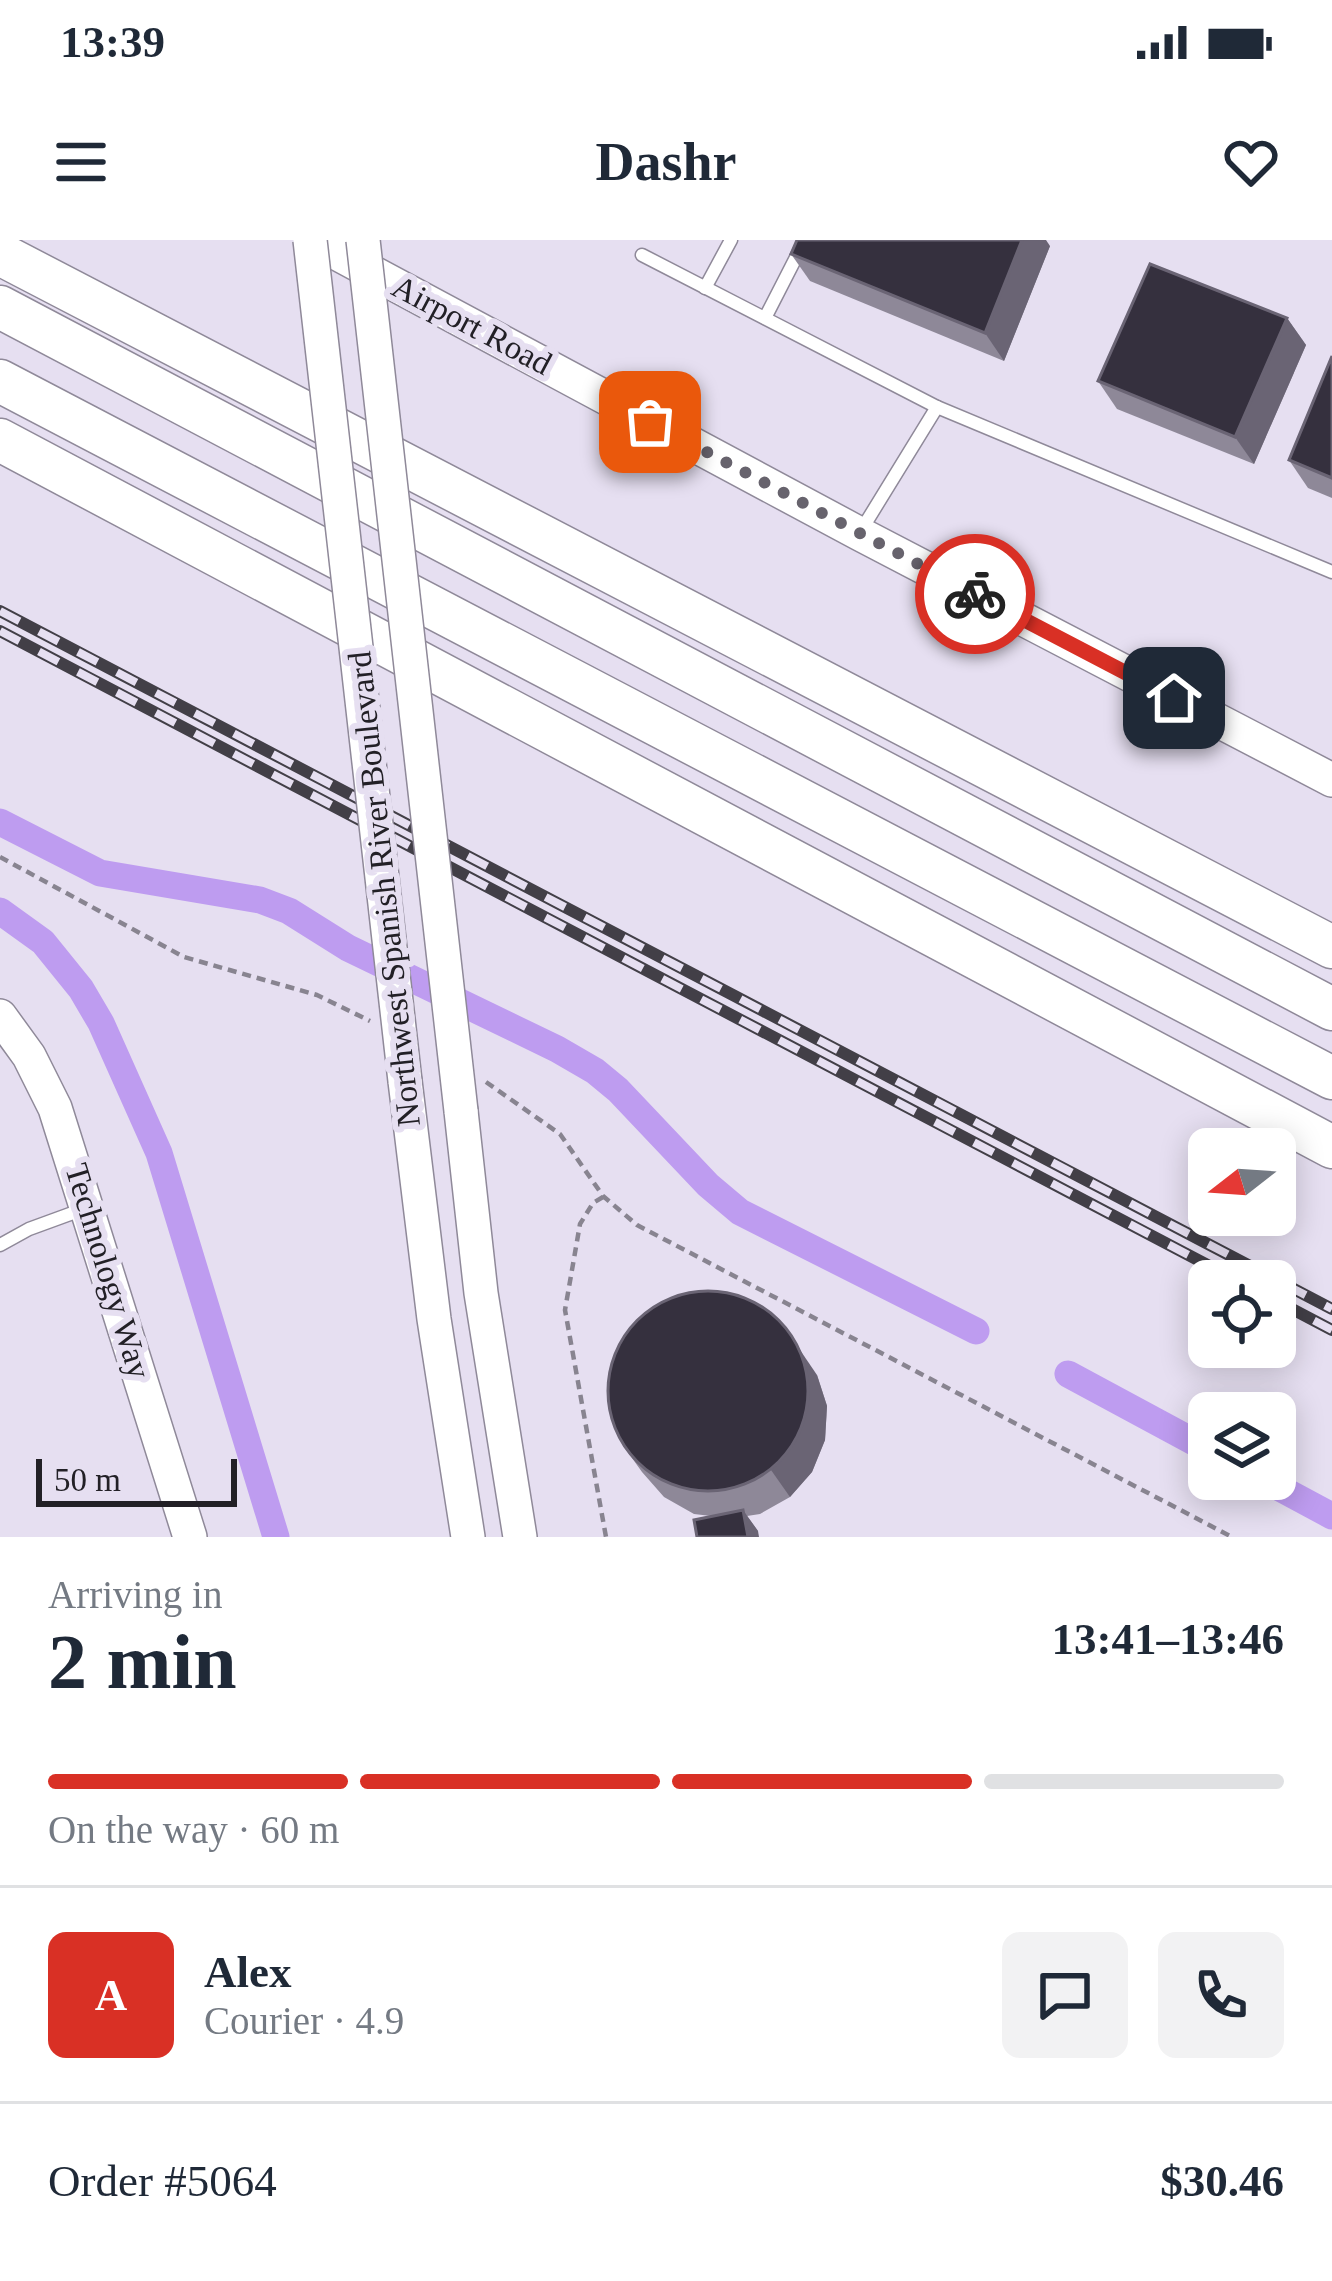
<!DOCTYPE html>
<html lang="en">
<head>
<meta charset="utf-8">
<style>
	:root { --surface:#fff; --page:#f2f2f3; --text:#1f2937; --muted:#747a83; --line:#e0e1e3; --accent:#d93025 }
	body { margin:0; font-family:Georgia,serif; background:var(--page); color:var(--text); height:100vh; display:flex; flex-direction:column; font-size:45px; white-space:nowrap }
	* { box-sizing:border-box; margin:0 }
	p { font-size:39px; color:var(--muted) }
	.icon { flex:none; width:66px; height:66px; fill:none; stroke:currentColor; stroke-width:2; stroke-linecap:round; stroke-linejoin:round }
	.map { position:relative; height:1297px; overflow:hidden }
	.sheet { display:flex; flex-direction:column; background:var(--surface); flex:1 }
	.sheet>* { flex:none }
	.needle { width:78px; rotate:253deg }
	.tools { position:absolute; left:1188px; top:888px; display:grid; gap:24px }
	.tools a { display:grid; place-items:center; width:108px; height:108px; border-radius:18px; background:var(--surface); box-shadow:0 6px 30px #0003; font-size:60px }
	.scale { position:absolute; left:36px; bottom:30px; width:201px; box-sizing:border-box; padding-left:12px; border:6px solid #222026; border-top:0; font-size:33px; line-height:42px; white-space:nowrap; color:#222026; -webkit-text-stroke:9px #e6dff1; paint-order:stroke }
	.pin { position:absolute; display:grid; place-items:center; width:102px; height:102px; color:#fff; margin:-51px; border-radius:24px; box-shadow:0 6px 18px #0006 }
	.courier { position:absolute; display:grid; place-items:center; width:120px; height:120px; margin:-60px; border:9px solid #d93025; border-radius:50%; background:#fff; color:#222; box-shadow:0 3px 15px #0007 }
	.headline em { font-style:normal; font-weight:700 }
	.headline div { display:flex; flex-direction:column-reverse }
	.headline { display:flex; align-items:center; justify-content:space-between; height:204px; padding:0 48px }
	h1 { font-size:78px; font-weight:700; line-height:90px }
	.bar { display:grid; grid-template-columns:repeat(4,1fr); gap:18px 12px; align-content:center; height:144px; padding:0 48px }
	.bar i { height:15px; border-radius:9px; background:var(--line) }
	.bar .active { background:var(--accent) }
	.bar p { grid-column:span 4 }
	.line { display:flex; align-items:center; gap:30px; padding:0 48px; border-top:3px solid var(--line) }
	.line div { flex:1 }
	.round { display:grid; place-items:center; flex:none; width:126px; height:126px; border-radius:18px; background:var(--page) }
	.status { display:flex; justify-content:space-between; align-items:center; height:84px; padding:0 60px; background:var(--surface); direction:ltr }
	.status svg { height:33px; fill:currentColor }
	header { display:flex; justify-content:space-between; align-items:center; height:156px; padding:0 48px; background:var(--surface); font-size:54px; font-weight:700 }
	.map>svg:first-child { display:block }
	.lines { fill:none; stroke-linecap:round; stroke-linejoin:round }
	.canal { stroke:#be9cf0; stroke-width:27 }
	.lane-casing { stroke:#8f8999; stroke-width:15 }
	.secondary-casing { stroke:#8f8999; stroke-width:36 }
	.highway-casing { stroke:#8f8999; stroke-width:45 }
	.path { stroke:#888490; stroke-width:4.5; stroke-dasharray:9 6; stroke-linecap:butt }
	.lane { stroke:#fff; stroke-width:12 }
	.secondary { stroke:#fff; stroke-width:33 }
	.highway { stroke:#fff; stroke-width:42 }
	.rail-casing { stroke:#423f47; stroke-width:12 }
	.rail { stroke:#e6dff1; stroke-width:8; stroke-dasharray:22; stroke-linecap:butt }
	.secondary-bridge-casing { stroke:#8f8999; stroke-width:36; stroke-linecap:butt }
	.secondary-bridge { stroke:#fff; stroke-width:33 }
	.wall { fill:#8e8898 }
	.shaded-wall { fill:#6a6474 }
	.building { fill:#35303e; stroke:#6a6474; stroke-width:3 }
	.done { stroke:#67636d; stroke-width:12; stroke-dasharray:0 21.6 }
	.route { stroke:#d93025; stroke-width:15 }
	.labels { text-anchor:middle; dominant-baseline:central; stroke-width:12; stroke-linejoin:round; paint-order:stroke }
	.street-label { font-size:33px; fill:#222026; stroke:#e6dff1 }
</style>
</head>
<body>
<div class="status"><b>13:39</b><svg viewBox="0 0 49 12"><path d="M0 12V9h3v3zM5 12V6h3v6zM10 12V3h3v9zM15 12V0h3v12zM26 1h20v11H26zM47 4h2v5h-2z"/></svg></div>
<header><svg class="icon" aria-label="menu" viewBox="0 0 24 24"><path d="M4 6h16M4 12h16M4 18h16"/></svg>Dashr<svg class="icon" aria-label="heart" viewBox="0 0 24 24"><path d="M12 20l-8-8c-3-5 5-10 8-4 3-6 11-1 8 4z"/></svg></header>
<div class="map">
<svg width="1332" height="1297" viewBox="0 0 1332 1297">
	<rect width="100%" height="100%" fill="#e6dff1"/>
	<g class="lines">
		<g class="canal">
			<polyline points="0,582 100,633 260,660 289,671 348,708 557,809 595,831 618,850 708,945 740,972 976,1091"/>
			<polyline points="0,671 43,702 81,749 101,783 159,913 276,1297"/>
			<polyline points="1068,1134 1209,1210"/>
			<polyline points="1263,1239 1332,1276"/>
		</g>
		<defs>
			<g id="lane">
				<polyline points="642,15 937,167 1332,332"/>
				<polyline points="705,48 731,0"/>
				<polyline points="765,78 805,0"/>
				<polyline points="862,289 937,167"/>
				<polyline points="0,1005 29,989 81,970"/>
			</g>
			<g id="secondary">
				<polyline points="312,0 860,294 1332,540"/>
				<polyline points="0,776 29,816 55,868 190,1297"/>
				<polyline points="405,841 434,1079 468,1297"/>
				<polyline points="461,871 481,1053 520,1297"/>
			</g>
			<g id="highway">
				<polyline points="0,14 1332,707"/>
				<polyline points="0,67 1332,769"/>
				<polyline points="0,141 1332,838"/>
				<polyline points="0,200 1332,907"/>
			</g>
		</defs>
		<use href="#lane" class="lane-casing"/>
		<use href="#secondary" class="secondary-casing"/>
		<use href="#highway" class="highway-casing"/>
		<g class="path">
			<polyline points="0,617 184,717 317,755 370,781"/>
			<polyline points="486,842 560,894 603,956 637,985 1232,1297"/>
			<polyline points="603,957 593,963 580,984 565,1070 606,1297"/>
		</g>
		<use href="#lane" class="lane"/>
		<use href="#secondary" class="secondary"/>
		<use href="#highway" class="highway"/>
		<defs>
			<g id="rail">
				<polyline points="0,371 1332,1069"/>
				<polyline points="0,391 1238,1041"/>
				<polyline points="1275,1060 1332,1090"/>
			</g>
		</defs>
		<use href="#rail" class="rail-casing"/>
		<use href="#rail" class="rail"/>
		<defs>
			<g id="secondary-bridge">
				<polyline points="310,0 405,841"/>
				<polyline points="363,0 461,871"/>
			</g>
		</defs>
		<use href="#secondary-bridge" class="secondary-bridge-casing"/>
		<use href="#secondary-bridge" class="secondary-bridge"/>
	</g>
	<g class="wall">
		<polygon points="1050,6 1004,121 810,41 791,14"/>
		<polygon points="1287,78 1306,105 1254,224 1117,169 1098,141"/>
		<polygon points="1332,116 1332,258 1308,248 1289,220"/>
		<polygon points="817,1135 827,1166 825,1200 812,1232 790,1257 760,1274 747,1276 758,1291 711,1276 694,1274 664,1257 642,1232 622,1204"/>
	</g>
	<g class="shaded-wall">
		<polygon points="1022,0 1046,0 1050,6 1004,121 985,93"/>
		<polygon points="1287,78 1306,105 1254,224 1235,197"/>
		<polygon points="798,1107 817,1135 827,1166 825,1200 812,1232 790,1257 771,1230"/>
		<polygon points="743,1270 758,1291 759,1297 748,1297"/>
	</g>
	<g class="building">
		<polygon points="797,0 1022,0 985,93 791,14"/>
		<polygon points="1150,24 1287,78 1235,197 1098,141"/>
		<polygon points="1332,116 1332,238 1289,220"/>
		<circle cx="708" cy="1151" r="100"/>
		<polygon points="743,1270 748,1297 697,1297 694,1280"/>
	</g>
	<g class="lines">
		<polyline class="done" points="650,182 975,354"/>
		<polyline class="route" points="975,354 1174,458"/>
	</g>
	<g class="labels">
		<g class="street-label">
			<text transform="translate(472 85) rotate(28)">Airport Road</text>
			<text transform="translate(384 649) rotate(-96)">Northwest Spanish River Boulevard</text>
			<text transform="translate(108 1031) rotate(73)">Technology Way</text>
		</g>
	</g>
</svg>
<div class="tools">
<a><svg class="needle" viewBox="-14 -14 28 28"><path d="M0-13l5 13h-10z" fill="#e53935"/><path d="M0 13l5-13h-10z" fill="#747a83"/></svg></a>
<a><svg class="icon" aria-label="locate" viewBox="0 0 24 24"><circle cx="12" cy="12" r="6"/><path d="M12 2v4M12 18v4M2 12h4M18 12h4"/></svg></a>
<a><svg class="icon" aria-label="layers" viewBox="0 0 24 24"><path d="M12 4l9 5-9 5-9-5zM3 14l9 5 9-5"/></svg></a>
</div>
<div class="scale">50 m</div>
<div class="pin" style="left:650px;top:182px;background:#ea580c"><svg class="icon" aria-label="bag" viewBox="0 0 24 24"><path d="M5 8h14l-1 12H6zM9 8a3 3 0 0 1 6 0"/></svg></div>
<div class="pin" style="left:1174px;top:458px;background:#1f2937"><svg class="icon" aria-label="home" viewBox="0 0 24 24"><path d="M3 11l9-7 9 7M6 9v11h12V9"/></svg></div>
<div class="courier" style="left:975px;top:354px"><svg class="icon" aria-label="bike" viewBox="0 0 24 24"><circle cx="6" cy="16" r="4"/><circle cx="18" cy="16" r="4"/><path d="M6 16l4-8h5l3 8M10 8l3 8H6M13 5h3"/></svg></div>
</div>
<section class="sheet">
<div class="headline"><div><h1>2 min</h1><p>Arriving in</p></div><em>13:41–13:46</em></div>
<div class="bar"><i class="active"></i><i class="active"></i><i class="active"></i><i></i><p>On the way · 60 m</p></div>
<div class="line" style="height:216px"><b class="round" style="background:var(--accent);color:#fff">A</b><div><b>Alex</b><p>Courier · 4.9</p></div><a class="round"><svg class="icon" aria-label="chat" viewBox="0 0 24 24"><path d="M4 5h16v11H9l-5 4z"/></svg></a><a class="round"><svg class="icon" aria-label="phone" viewBox="0 0 24 24"><path d="M5 4h4l2 5-3 2q2 4 5 5l2-3 5 2v4C11 20 4 13 5 4z"/></svg></a></div>
<div class="line" style="height:156px"><div>Order #5064</div><b>$30.46</b></div>
</section>
</body>
</html>
